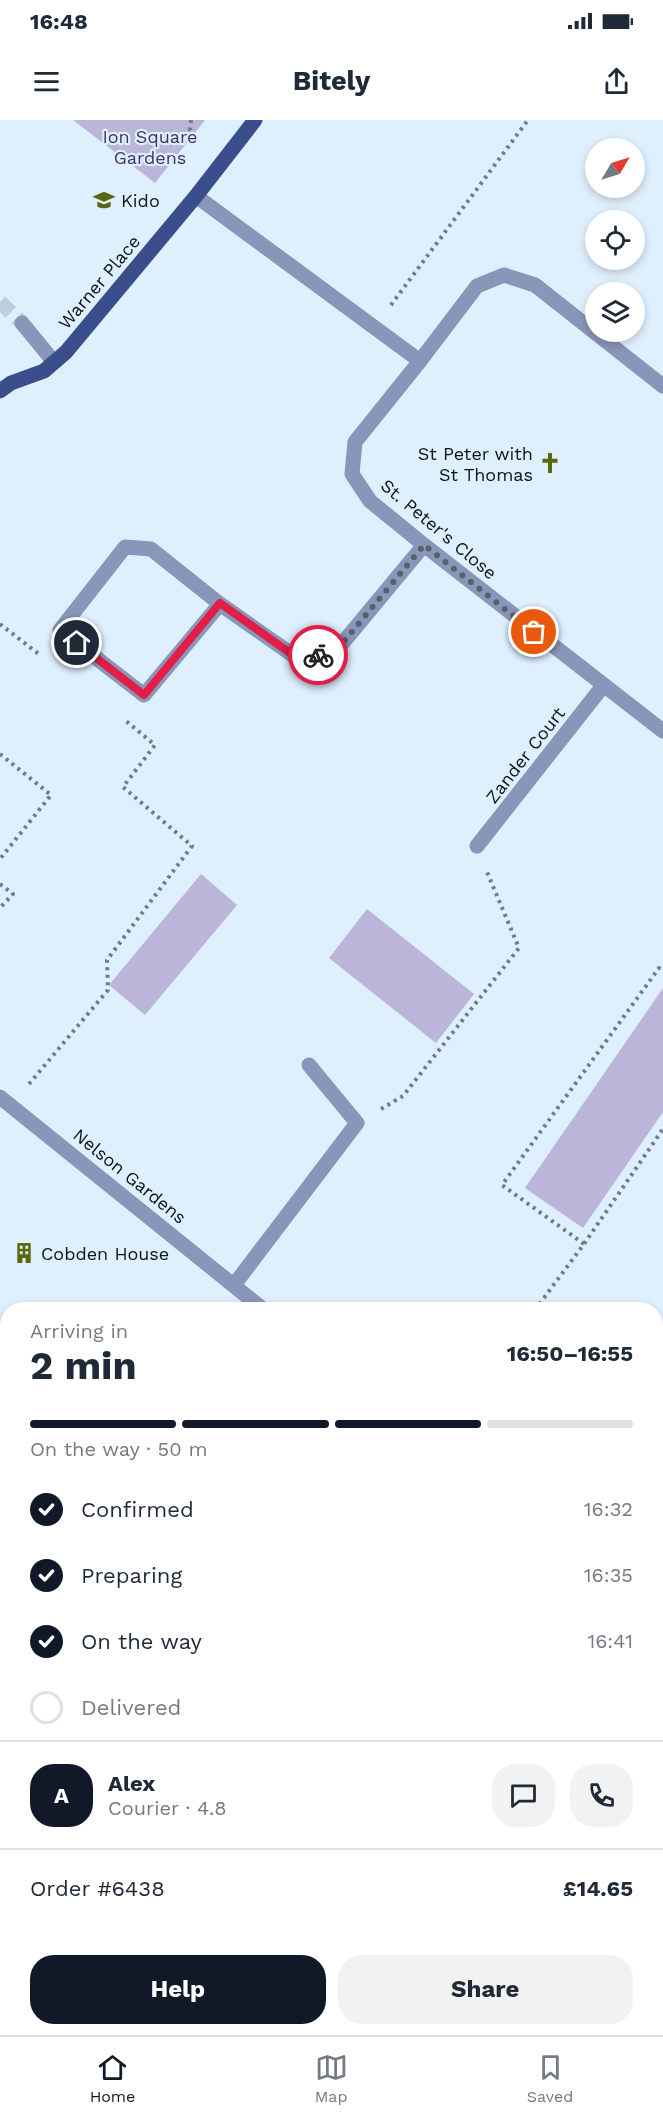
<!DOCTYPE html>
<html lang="en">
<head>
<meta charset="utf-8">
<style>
	:root { --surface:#fff; --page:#f2f2f3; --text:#1f2937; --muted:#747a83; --line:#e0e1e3; --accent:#111827 }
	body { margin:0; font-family:"Work Sans",sans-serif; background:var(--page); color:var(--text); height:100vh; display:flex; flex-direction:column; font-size:22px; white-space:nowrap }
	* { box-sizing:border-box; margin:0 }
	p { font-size:20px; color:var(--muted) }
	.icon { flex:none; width:33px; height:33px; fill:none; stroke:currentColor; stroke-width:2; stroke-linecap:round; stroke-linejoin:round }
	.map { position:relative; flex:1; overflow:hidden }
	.side { position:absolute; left:0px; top:1182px; width:663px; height:734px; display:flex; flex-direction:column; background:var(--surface); border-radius:24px 24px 0 0; box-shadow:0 3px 9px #0003 }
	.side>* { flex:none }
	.needle { width:39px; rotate:52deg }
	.tools { position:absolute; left:585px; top:18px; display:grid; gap:12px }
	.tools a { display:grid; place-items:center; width:60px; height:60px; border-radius:50%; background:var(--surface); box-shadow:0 3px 9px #0003; font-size:30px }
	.pin { position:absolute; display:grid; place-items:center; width:51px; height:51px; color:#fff; margin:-26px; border:3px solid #fff; border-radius:50%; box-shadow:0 2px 6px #0007 }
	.courier { position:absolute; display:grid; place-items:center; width:60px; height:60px; margin:-30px; border:4px solid #e11d48; border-radius:50%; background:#fff; color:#222; box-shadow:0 2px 8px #0007 }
	.headline em { font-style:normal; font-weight:700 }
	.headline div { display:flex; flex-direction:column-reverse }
	.headline { display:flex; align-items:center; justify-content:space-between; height:102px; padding:0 30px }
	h1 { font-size:39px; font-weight:700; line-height:45px }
	.bar { display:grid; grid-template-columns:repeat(4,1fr); gap:9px 6px; align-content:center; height:72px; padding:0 30px }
	.bar i { height:8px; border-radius:4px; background:var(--line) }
	.bar .active { background:var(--accent) }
	.bar p { grid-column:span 4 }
	.line { display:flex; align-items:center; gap:15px; padding:0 30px; border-top:2px solid var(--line) }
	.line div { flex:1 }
	.round { display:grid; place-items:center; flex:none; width:63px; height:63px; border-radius:24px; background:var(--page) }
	ol { padding:0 30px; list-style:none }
	li { display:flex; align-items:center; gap:18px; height:66px }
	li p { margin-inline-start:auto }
	li .icon { padding:6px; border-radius:50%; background:var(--accent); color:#fff; stroke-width:4 }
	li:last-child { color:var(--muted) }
	li i { width:33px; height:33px; border:3px solid var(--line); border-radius:50% }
	.button { display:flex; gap:12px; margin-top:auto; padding:12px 30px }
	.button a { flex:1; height:69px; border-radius:24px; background:var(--accent); color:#fff; font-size:24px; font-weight:700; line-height:69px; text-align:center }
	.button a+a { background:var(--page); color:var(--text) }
	.status { display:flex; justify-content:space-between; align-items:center; height:42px; padding:0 30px; background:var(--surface); direction:ltr }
	.status svg { height:16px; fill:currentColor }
	header { display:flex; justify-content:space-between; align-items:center; height:78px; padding:0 30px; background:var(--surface); font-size:27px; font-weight:700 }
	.tabs { display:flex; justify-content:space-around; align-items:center; height:84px; border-top:2px solid var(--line); background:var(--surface); font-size:16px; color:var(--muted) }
	.tabs a { display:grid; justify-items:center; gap:3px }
	.tabs .active { color:var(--accent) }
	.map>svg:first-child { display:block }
	.green { fill:#bbb5da }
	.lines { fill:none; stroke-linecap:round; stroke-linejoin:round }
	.minor-tunnel { stroke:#bfcedc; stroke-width:15; stroke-dasharray:15 8; stroke-linecap:butt }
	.path { stroke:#707c86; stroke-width:4; stroke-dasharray:3 4.5; stroke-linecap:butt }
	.minor { stroke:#8896b9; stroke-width:15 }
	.major { stroke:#394e8a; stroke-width:15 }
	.done { stroke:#56616a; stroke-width:6; stroke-dasharray:0 10.8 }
	.route { stroke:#e11d48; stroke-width:8 }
	.labels { text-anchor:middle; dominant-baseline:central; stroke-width:4.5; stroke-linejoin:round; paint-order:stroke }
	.park-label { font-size:18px; fill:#403268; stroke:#deeffe }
	.poi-label { font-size:18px; fill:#0d141a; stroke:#deeffe; text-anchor:start }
	.street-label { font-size:18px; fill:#0d141a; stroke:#deeffe }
</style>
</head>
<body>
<div class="status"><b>16:48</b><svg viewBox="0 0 49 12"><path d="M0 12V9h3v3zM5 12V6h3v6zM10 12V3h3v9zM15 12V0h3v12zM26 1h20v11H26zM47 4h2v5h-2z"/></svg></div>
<header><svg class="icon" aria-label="menu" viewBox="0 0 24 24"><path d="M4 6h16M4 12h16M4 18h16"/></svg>Bitely<svg class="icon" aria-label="share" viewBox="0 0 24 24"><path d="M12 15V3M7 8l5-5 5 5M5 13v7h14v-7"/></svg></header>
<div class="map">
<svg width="663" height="1915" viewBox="0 0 663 1915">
	<rect width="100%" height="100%" fill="#deeffe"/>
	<g class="green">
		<polygon points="73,0 205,0 155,63"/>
		<polygon points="201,754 237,785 145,895 109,865"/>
		<polygon points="367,789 474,874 436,923 329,838"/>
		<polygon points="663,868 663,992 583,1108 525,1068"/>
	</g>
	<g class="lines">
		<polyline class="minor-tunnel" points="0,182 22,203"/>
		<g class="path">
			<polyline points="191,0 190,10 194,14"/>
			<polyline points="391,185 528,0"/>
			<polyline points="0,504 40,535"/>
			<polyline points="0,634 51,675 0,739"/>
			<polyline points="0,764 13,774 0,788"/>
			<polyline points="29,964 108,870 107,840 192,726 123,667 155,625 126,601 128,599"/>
			<polyline points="381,989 403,976 519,828 487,752"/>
			<polyline points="584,1124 502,1065 659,848 663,850"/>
			<polyline points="535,1190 584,1124 663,1009"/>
		</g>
		<g class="minor">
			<polyline points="196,76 420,241 355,322 352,354 370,381 424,425 663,611"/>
			<polyline points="22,203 54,242"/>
			<polyline points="420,241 477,166 504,155 535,165 663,266"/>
			<polyline points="220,484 144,575 60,510 125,427 151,429 220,484 297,538 336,531 424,425"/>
			<polyline points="477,726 603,566"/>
			<polyline points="0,977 264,1190"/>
			<polyline points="234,1165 357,1003 309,945"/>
			<polyline points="656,1309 663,1298"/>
			<polyline points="0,1341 8,1346"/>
			<polyline points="656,1711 663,1715"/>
			<polyline points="656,1798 663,1791"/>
			<polyline points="158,1908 165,1915"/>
			<polyline points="128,1915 134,1908"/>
			<polyline points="528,1915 535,1908"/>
		</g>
		<polyline class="major" points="0,271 11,263 44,251 66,232 196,76 255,0"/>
	</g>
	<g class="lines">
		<polyline class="done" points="318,535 336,531 424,425 534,512"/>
		<polyline class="route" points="77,523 144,575 220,483 297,538 318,535"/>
	</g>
	<defs>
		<symbol id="school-bare" viewBox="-9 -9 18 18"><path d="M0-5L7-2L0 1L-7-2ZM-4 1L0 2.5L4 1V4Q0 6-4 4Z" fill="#5b680f" stroke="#deeffe" stroke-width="2.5" paint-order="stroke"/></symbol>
		<symbol id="church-bare" viewBox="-9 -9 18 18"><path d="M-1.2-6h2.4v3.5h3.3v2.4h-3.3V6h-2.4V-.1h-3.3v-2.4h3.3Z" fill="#5b680f" stroke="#deeffe" stroke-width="2.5" paint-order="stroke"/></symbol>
		<symbol id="building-bare" viewBox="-9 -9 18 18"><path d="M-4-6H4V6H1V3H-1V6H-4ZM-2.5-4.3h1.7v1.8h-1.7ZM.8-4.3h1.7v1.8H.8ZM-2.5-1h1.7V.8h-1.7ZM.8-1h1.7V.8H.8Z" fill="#5b680f" stroke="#deeffe" stroke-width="2.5" paint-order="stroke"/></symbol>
	</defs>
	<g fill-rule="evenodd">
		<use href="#school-bare" x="89" y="65" width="30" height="30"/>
		<use href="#church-bare" x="535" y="328" width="30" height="30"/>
		<use href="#building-bare" x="9" y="1118" width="30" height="30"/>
	</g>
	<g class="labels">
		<g class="park-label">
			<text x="150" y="16">Ion Square<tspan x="150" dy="21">Gardens</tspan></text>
		</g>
		<g class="poi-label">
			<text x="121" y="80">Kido</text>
			<text x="533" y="333" text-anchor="end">St Peter with<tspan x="533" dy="21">St Thomas</tspan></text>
			<text x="41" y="1133">Cobden House</text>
		</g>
		<g class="street-label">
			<text transform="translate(99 162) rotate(-50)">Warner Place</text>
			<text transform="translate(439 409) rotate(40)">St. Peter's Close</text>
			<text transform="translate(525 635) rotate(-52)">Zander Court</text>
			<text transform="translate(130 1056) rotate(39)">Nelson Gardens</text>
		</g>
	</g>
</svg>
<div class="tools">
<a><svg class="needle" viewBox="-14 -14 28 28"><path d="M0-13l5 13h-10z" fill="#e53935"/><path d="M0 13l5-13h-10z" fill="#747a83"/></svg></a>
<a><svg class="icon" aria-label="locate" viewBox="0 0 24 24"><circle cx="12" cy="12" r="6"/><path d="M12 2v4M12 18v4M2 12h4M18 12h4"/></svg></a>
<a><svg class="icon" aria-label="layers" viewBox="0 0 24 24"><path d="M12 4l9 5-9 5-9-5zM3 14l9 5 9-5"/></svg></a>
</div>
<div class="pin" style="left:534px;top:512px;background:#ea580c"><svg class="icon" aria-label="bag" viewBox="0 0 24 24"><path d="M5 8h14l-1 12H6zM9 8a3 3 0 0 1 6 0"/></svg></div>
<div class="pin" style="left:77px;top:523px;background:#1f2937"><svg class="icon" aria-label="home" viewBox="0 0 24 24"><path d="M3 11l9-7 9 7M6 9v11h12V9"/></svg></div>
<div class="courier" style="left:318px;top:535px"><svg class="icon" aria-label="bike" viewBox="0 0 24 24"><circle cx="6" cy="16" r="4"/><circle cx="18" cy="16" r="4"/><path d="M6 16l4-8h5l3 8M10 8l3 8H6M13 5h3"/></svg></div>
<section class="side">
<div class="headline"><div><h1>2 min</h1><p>Arriving in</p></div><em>16:50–16:55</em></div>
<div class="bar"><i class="active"></i><i class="active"></i><i class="active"></i><i></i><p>On the way · 50 m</p></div>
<ol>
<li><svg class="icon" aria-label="check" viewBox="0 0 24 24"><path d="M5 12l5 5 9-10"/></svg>Confirmed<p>16:32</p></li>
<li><svg class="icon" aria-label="check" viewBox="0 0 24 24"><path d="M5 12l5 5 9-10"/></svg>Preparing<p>16:35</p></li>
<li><svg class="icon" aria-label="check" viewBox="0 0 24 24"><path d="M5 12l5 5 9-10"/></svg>On the way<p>16:41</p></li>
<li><i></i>Delivered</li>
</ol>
<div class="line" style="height:108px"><b class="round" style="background:var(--accent);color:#fff">A</b><div><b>Alex</b><p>Courier · 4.8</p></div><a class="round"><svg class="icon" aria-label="chat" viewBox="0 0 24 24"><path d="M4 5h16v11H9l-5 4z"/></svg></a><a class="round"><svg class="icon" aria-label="phone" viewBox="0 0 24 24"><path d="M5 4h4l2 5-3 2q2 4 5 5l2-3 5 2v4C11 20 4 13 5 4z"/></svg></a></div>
<div class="line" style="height:78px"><div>Order #6438</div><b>£14.65</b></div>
<div class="button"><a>Help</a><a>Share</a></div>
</section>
</div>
<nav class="tabs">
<a class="active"><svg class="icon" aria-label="home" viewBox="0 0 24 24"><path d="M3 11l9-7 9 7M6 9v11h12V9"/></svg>Home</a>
<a><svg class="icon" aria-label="map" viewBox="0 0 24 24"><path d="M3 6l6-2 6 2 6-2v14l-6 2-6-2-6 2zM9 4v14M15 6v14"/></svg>Map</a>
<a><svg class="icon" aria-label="saved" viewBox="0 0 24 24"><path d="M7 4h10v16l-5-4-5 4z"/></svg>Saved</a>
</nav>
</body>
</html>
